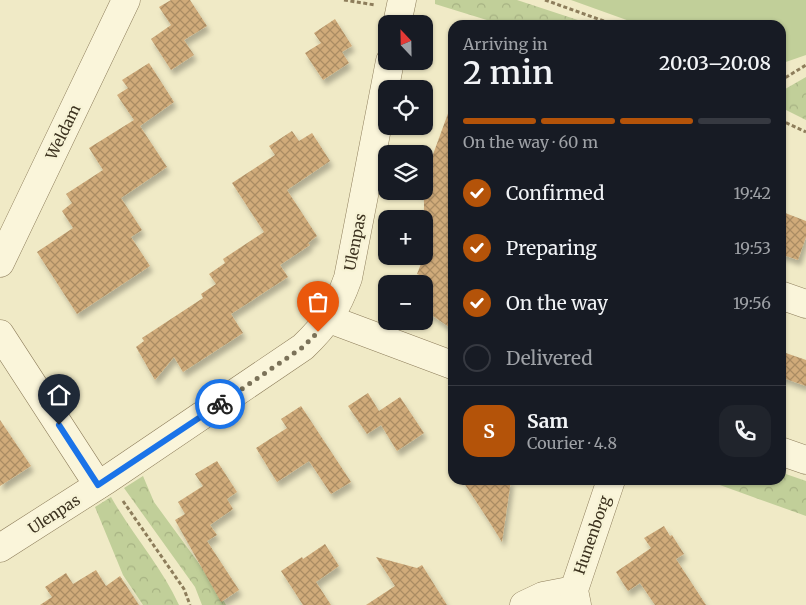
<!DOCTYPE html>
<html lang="en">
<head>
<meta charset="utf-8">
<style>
	:root { --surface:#171b24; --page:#20242c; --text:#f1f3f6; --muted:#9ea1a6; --line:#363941; --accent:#b45309 }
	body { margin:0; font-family:Merriweather,serif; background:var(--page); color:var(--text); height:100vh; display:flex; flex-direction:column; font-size:19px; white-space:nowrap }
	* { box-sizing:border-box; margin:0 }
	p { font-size:16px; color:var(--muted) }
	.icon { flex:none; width:28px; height:28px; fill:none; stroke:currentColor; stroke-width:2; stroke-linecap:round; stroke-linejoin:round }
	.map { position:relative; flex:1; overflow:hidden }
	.sheet { position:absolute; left:448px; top:20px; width:338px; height:465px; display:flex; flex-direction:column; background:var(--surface); border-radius:15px; box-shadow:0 1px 4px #0004 }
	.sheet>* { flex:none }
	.needle { width:32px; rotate:338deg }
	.fabs { position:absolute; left:378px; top:15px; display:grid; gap:10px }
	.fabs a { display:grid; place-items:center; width:55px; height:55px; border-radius:10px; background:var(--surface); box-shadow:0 1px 4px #0004; font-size:25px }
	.pin { position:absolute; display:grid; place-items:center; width:42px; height:42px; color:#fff; margin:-51px -21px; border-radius:50% 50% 50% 0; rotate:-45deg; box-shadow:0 0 5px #0007 }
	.pin .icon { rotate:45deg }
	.courier { position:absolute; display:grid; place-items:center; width:50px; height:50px; margin:-25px; border:4px solid #1a73e8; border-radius:50%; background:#fff; color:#222; box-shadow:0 1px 6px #0007 }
	.summary em { font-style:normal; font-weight:600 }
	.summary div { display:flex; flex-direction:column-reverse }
	.summary { display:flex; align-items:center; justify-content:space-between; height:85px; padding:0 15px }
	h1 { font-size:32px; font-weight:600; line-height:38px }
	.bar { display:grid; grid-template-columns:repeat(4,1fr); gap:8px 5px; align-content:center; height:60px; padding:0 15px }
	.bar i { height:6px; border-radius:4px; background:var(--line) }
	.bar .on { background:var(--accent) }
	.bar p { grid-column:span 4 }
	.line { display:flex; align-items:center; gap:12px; padding:0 15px; border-top:1px solid var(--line) }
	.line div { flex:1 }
	.round { display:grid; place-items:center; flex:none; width:52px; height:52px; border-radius:15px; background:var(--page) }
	ol { padding:0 15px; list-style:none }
	li { display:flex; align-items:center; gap:15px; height:55px }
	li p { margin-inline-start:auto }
	li .icon { padding:5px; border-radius:50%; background:var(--accent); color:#fff; stroke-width:4 }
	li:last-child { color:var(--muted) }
	li i { width:28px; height:28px; border:2px solid var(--line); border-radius:50% }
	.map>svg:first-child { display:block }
	.forest { fill:url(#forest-crowns) }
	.green { fill:#c1cf99 }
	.building { fill:url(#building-cross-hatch); filter:url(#shadow) }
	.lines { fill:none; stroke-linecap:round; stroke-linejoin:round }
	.street-casing { stroke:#8d7d5b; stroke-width:29 }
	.path { stroke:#8d7d5b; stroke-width:3; stroke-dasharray:4 2.5; stroke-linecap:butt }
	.street { stroke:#faf5da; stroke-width:28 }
	.done { stroke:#7b7259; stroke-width:5; stroke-dasharray:0 9 }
	.route { stroke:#1a73e8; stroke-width:6 }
	.labels { text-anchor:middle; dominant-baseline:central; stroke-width:5; stroke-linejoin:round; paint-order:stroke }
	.street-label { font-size:15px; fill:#3c321f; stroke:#f7f3d6 }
</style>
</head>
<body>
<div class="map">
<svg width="806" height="605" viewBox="0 0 806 605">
	<defs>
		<pattern id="forest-crowns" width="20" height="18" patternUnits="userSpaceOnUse" patternTransform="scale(1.25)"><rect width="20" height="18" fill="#c1cf99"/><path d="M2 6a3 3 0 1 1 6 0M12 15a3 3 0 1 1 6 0" fill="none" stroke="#a7b283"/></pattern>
		<pattern id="building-cross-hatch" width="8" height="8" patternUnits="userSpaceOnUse" patternTransform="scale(1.25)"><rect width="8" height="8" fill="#d0ab7a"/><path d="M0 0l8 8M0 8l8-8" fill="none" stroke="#aa8c63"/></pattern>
		<filter id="shadow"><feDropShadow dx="3" dy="5.5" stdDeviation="2.5" flood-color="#0004"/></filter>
	</defs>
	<rect width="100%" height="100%" fill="#f0eac6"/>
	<g class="forest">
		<polygon points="435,0 517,0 593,25 503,25 435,4"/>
		<polygon points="806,77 806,120 780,107 780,92"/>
		<polygon points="780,472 806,481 806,516 706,480 780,480"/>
		<polygon points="143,476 154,502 214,584 226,605 202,605 195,587 124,488"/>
		<path d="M111,497c21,37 50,69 68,108h-36l-20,-30 -28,-68z"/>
	</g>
	<polygon class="green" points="571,0 806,0 806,55 780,64 780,25 637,25 635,23"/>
	<g class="building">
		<polygon points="171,0 190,0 207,26 184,40 194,55 171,70 151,39 171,25 159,7"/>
		<polygon points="335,19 352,46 342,52 349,63 323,80 305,53 321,43 314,33"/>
		<polygon points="149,63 174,102 140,126 167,167 121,198 142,230 131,237 150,266 77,314 37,252 73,228 62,211 72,203 66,194 103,170 89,148 134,120 117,95 128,88 122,80"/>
		<polygon points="450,108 452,108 452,329 424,310 424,277 417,274 424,256 424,194 419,193 419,191 424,191 424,179"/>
		<polygon points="292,131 299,141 312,133 330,161 287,190 317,236 308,243 310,245 280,265 288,277 231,314 243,333 183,372 174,357 155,380 136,347 144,341 142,338 203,298 201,294 216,284 209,274 225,263 223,259 264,232 232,183 275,155 269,146"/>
		<polygon points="780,211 806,221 806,237 798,260 780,254"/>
		<polygon points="780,351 806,360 806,386 780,377"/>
		<polygon points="368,393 379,411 400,397 424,433 397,451 381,425 367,434 348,406"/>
		<polygon points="301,406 351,482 331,494 309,461 277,482 256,448 287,428 281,419"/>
		<polygon points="0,420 31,466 0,486"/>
		<polygon points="217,461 237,492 227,499 233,509 210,525 217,535 207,541 239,590 221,602 175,520 185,514 178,502 203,486 195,474"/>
		<polygon points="462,480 511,480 502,542 485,515"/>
		<polygon points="664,526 670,536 672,535 684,554 676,559 706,605 655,605 640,583 628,591 616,572 651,548 644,538"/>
		<polygon points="325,544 339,566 316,582 331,605 303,605 281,571 302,557 303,559"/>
		<polygon points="376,557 417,568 422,565 447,605 366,605 395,586"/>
		<polygon points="96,570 106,586 120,576 139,605 40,605 52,597 45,587 66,573 73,584"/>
	</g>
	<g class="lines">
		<defs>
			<g id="street">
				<polyline points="397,24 402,0"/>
				<polyline points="0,263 126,0"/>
				<polyline points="780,295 806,304"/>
				<polyline points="329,319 452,365"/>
				<polyline points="0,334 98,485"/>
				<polyline points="780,451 806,460"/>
				<path d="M0,548l108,-69 195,-132c23,-22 34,-38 45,-69l42,-217"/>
				<polyline points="524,605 543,596 574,590"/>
				<polyline points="577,605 574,590 611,480"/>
			</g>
		</defs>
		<use href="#street" class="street-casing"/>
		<g class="path">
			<polyline points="344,0 375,5"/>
			<polyline points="545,0 615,25"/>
			<polyline points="780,81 806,65"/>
			<polyline points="780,120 806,132"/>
			<polyline points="123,501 184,589 190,605"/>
		</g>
		<use href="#street" class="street"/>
	</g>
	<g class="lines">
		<polyline class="done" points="220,404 303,347 318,332"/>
		<polyline class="route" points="59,425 98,485 220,404"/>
	</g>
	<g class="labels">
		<g class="street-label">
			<text transform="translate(63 132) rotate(-64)">Weldam</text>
			<text transform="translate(355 242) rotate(-79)">Ulenpas</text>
			<text transform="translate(54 514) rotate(-33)">Ulenpas</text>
			<text transform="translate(592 535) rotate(-71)">Hunenborg</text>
		</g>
	</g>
</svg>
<div class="fabs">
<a><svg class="needle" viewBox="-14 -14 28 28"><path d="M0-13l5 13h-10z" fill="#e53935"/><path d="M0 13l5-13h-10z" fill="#9ea1a6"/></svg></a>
<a><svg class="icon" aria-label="locate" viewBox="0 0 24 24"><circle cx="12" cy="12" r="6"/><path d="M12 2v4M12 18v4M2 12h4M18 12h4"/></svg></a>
<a><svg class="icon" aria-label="layers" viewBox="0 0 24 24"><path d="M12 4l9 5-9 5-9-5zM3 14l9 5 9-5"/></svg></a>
<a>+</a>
<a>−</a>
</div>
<div class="pin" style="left:318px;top:332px;background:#ea580c"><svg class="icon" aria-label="bag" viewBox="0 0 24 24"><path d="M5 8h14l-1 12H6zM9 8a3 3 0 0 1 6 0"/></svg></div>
<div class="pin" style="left:59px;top:425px;background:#1f2937"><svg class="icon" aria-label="home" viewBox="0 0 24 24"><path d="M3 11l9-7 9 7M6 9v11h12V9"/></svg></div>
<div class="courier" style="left:220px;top:404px"><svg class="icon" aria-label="bike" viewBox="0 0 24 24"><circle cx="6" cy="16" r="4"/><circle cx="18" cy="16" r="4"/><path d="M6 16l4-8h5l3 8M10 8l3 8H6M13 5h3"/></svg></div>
<section class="sheet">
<div class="summary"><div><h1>2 min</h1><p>Arriving in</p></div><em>20:03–20:08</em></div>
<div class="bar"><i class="on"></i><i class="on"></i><i class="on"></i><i></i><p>On the way · 60 m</p></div>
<ol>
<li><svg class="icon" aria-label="check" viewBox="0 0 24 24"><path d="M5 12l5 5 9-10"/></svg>Confirmed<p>19:42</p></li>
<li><svg class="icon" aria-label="check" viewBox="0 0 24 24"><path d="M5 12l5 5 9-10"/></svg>Preparing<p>19:53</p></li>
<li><svg class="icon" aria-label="check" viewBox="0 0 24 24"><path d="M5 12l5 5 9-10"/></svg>On the way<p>19:56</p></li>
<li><i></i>Delivered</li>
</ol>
<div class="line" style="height:90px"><b class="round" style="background:var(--accent);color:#fff">S</b><div><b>Sam</b><p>Courier · 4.8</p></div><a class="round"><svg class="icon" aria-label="phone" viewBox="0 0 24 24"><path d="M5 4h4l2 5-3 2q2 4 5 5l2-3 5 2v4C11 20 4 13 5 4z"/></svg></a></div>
</section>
</div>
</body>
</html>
